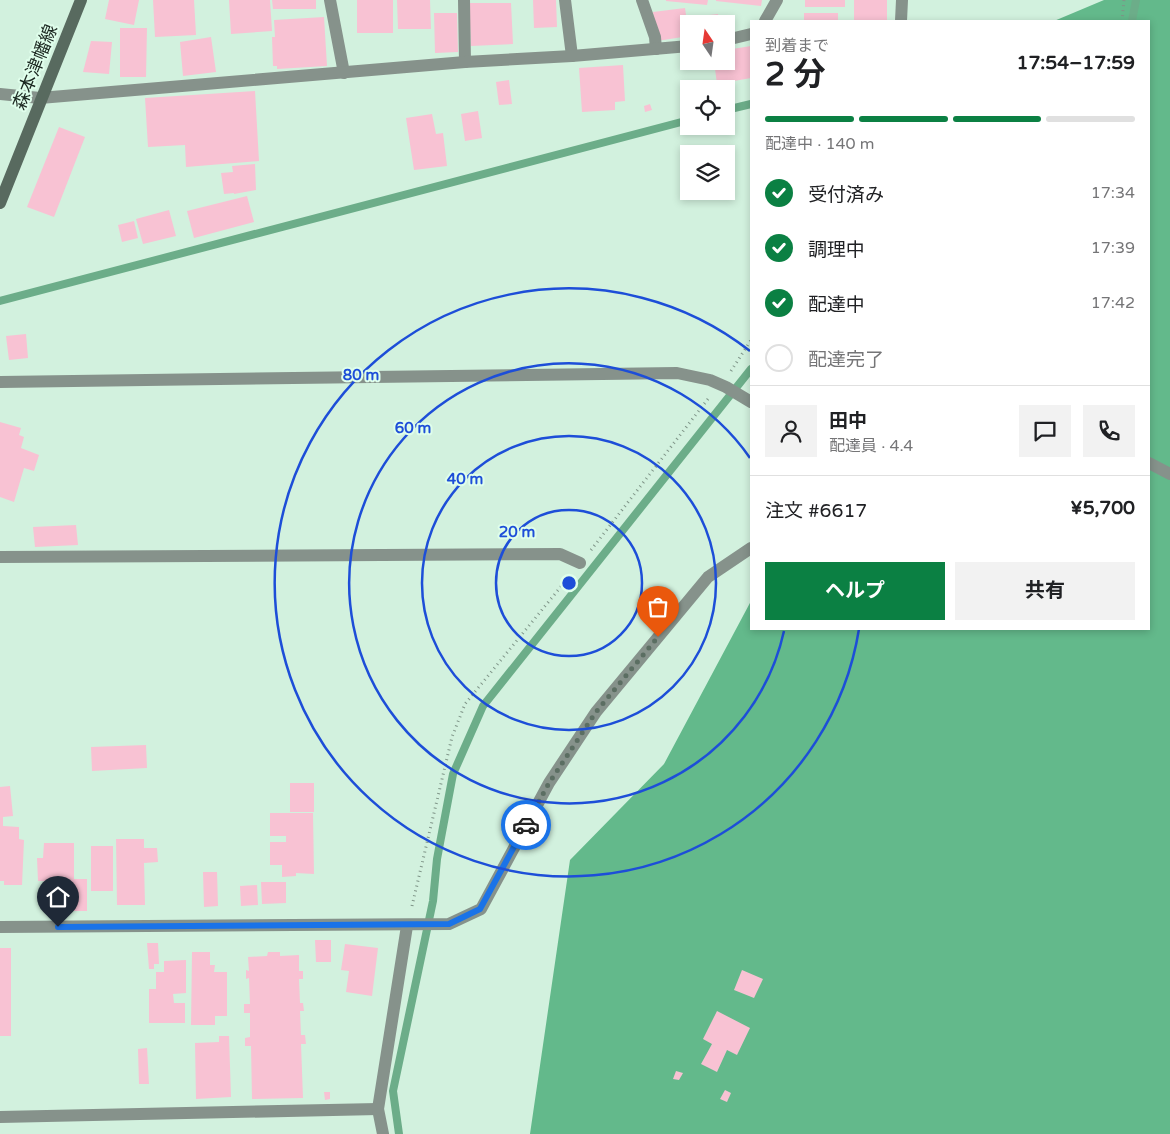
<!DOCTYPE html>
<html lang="ja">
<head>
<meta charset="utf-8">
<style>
	:root { --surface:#fff; --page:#f2f2f2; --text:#202124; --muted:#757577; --line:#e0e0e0; --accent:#0b8043 }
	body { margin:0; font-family:"Varela Round","Noto Sans JP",sans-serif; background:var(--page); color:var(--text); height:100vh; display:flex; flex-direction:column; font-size:19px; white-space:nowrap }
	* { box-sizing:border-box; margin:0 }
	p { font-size:16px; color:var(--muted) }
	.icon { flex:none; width:28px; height:28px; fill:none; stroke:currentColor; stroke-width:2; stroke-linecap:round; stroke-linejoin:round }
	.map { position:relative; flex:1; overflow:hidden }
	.details { position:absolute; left:750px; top:20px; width:400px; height:610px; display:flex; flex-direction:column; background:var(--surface); border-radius:0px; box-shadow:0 2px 8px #0003 }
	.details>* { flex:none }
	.needle { width:32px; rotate:347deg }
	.controls { position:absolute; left:680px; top:15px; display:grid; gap:10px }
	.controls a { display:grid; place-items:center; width:55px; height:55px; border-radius:0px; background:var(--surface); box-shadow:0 2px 8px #0003; font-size:25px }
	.pin { position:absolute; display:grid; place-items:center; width:42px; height:42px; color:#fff; margin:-51px -21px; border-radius:50% 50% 50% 0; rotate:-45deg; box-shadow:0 0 5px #0007 }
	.pin .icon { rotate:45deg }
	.courier { position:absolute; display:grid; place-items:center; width:50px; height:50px; margin:-25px; border:4px solid #1a73e8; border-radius:50%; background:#fff; color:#222; box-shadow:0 1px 6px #0007 }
	.summary em { font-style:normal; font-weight:700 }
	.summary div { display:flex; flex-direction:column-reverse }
	.summary { display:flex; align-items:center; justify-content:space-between; height:85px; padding:0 15px }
	h1 { font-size:32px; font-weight:700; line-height:38px }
	.bar { display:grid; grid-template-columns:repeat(4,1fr); gap:8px 5px; align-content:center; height:60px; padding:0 15px }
	.bar i { height:6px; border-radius:4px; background:var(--line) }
	.bar .active { background:var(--accent) }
	.bar p { grid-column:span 4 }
	.line { display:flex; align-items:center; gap:12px; padding:0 15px; border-top:1px solid var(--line) }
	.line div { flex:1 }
	.round { display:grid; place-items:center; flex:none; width:52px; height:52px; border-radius:0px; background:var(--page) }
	ol { padding:0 15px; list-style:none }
	li { display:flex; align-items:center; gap:15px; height:55px }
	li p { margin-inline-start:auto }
	li .icon { padding:5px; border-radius:50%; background:var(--accent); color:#fff; stroke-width:4 }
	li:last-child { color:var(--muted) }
	li i { width:28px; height:28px; border:2px solid var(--line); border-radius:50% }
	.action { display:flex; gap:10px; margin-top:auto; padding:10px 15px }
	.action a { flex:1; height:58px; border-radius:0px; background:var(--accent); color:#fff; font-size:20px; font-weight:700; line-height:58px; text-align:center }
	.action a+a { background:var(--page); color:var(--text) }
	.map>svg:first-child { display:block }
	.forest { fill:#63b98b }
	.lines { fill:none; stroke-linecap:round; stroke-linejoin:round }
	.stream { stroke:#6cad89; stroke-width:8 }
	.building { fill:#f8c2d3 }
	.path { stroke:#7f9588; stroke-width:3; stroke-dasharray:1 4; stroke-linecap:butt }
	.minor { stroke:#86928b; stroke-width:12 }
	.secondary { stroke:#586a5f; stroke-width:12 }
	.done { stroke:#5b6e62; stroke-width:5; stroke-dasharray:0 9 }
	.route { stroke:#1a73e8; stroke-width:6 }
	.ring { fill:none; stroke:#1d4ed8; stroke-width:2.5 }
	.labels { text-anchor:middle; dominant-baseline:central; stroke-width:4; stroke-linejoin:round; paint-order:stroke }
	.street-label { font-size:18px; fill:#1b2720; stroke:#dffeeb }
	.centre { fill:#1d4ed8; stroke:#dffeeb; stroke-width:2.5 }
	.ring-label { font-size:15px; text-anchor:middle; font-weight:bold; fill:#1d4ed8; stroke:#dffeeb; stroke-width:4; stroke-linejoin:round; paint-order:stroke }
</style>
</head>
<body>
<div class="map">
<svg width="1170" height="1134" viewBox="0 0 1170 1134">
	<rect width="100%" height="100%" fill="#d2f1de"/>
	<polygon class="forest" points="1104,0 1170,0 1170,1134 530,1134 570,860 664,764 751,601 751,629 1149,629 1149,21 1054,21"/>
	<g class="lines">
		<g class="stream">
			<polyline points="1132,21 1136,0"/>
			<polyline points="726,110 751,104"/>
			<polyline points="0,301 689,120"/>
			<polyline points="399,1134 393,1091 433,901 437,859 453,774 483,706 751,369"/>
		</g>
	</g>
	<g class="building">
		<polygon points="109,0 139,0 134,25 105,19"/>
		<polygon points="153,0 194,0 196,35 155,37"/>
		<polygon points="229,0 270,0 272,31 231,34"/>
		<polygon points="272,0 316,0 316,9 273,9"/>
		<rect x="357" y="0" width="36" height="33"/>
		<polygon points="397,0 430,0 431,29 398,29"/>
		<polygon points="533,0 556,0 557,27 534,28"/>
		<polygon points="666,0 708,0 707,5 666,1"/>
		<polygon points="716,0 762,0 761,6 716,1"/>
		<rect x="805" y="0" width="40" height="7"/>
		<rect x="854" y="0" width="33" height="21"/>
		<polygon points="469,3 511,3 513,44 471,46"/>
		<polygon points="685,8 689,36 657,41 653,12"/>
		<polygon points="434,13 457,13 458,52 435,53"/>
		<rect x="804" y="13" width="34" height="8"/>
		<polygon points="718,14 719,24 693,24 692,17"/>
		<polygon points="324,17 327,66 277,69 277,66 273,66 272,37 275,37 274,20"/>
		<polygon points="120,28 147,28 146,77 120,77"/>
		<polygon points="211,37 216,72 183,76 180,42"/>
		<polygon points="91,41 112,42 109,74 83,72"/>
		<polygon points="751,46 751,78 717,84 714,61 726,61 726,50"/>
		<polygon points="623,65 625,101 615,102 615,110 582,112 579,68"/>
		<polygon points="509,80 512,104 499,105 496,82"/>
		<polygon points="255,91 259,161 186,167 185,145 148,147 145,98"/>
		<polygon points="650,104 652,110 645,112 644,106"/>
		<polygon points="478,111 482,138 465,141 461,114"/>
		<polygon points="432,114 436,134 443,133 447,166 414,170 406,118"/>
		<polygon points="59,127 85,137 54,217 27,207"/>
		<polygon points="255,164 256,190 234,194 234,193 224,194 221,173 233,172 232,166"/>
		<polygon points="247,196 254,222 194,238 187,211"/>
		<polygon points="169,210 176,236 143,244 136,219"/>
		<polygon points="134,221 138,238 122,242 118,225"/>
		<polygon points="26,334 28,358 9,360 6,336"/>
		<polygon points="0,422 21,428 19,435 24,437 21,448 39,455 34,471 24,468 14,502 0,497"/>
		<polygon points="76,525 78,545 35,547 33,527"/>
		<polygon points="146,745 147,768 92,771 91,747"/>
		<rect x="290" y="783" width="24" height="29"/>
		<polygon points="10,786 13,816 3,817 3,826 19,827 19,839 24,840 22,885 4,885 4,881 0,881 0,787"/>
		<polygon points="270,813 313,813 314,874 296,873 296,876 282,877 282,865 270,865 270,842 286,842 286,836 270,836"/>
		<polygon points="116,839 144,839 144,848 157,848 158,862 144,863 145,905 117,905"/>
		<polygon points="44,843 74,843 74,879 87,879 87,911 67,911 68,882 38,881 37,858 43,858"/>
		<rect x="91" y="846" width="22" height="45"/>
		<polygon points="203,872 217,872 218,906 204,907"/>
		<polygon points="261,882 286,882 286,903 262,904"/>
		<polygon points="257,885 258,905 241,906 240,886"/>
		<polygon points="315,940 331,940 331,962 316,962"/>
		<polygon points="147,943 158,943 159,964 154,964 154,969 149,969"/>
		<polygon points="345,944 378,948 372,996 346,992 349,971 341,970"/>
		<rect x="0" y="948" width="11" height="88"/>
		<polygon points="192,952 210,952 210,965 215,965 214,972 227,972 227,1016 215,1016 215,1025 191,1025"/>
		<polygon points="268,952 280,952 280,956 299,955 299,971 303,971 303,979 299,979 300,1003 303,1003 304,1011 300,1011 301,1035 305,1035 306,1044 301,1044 303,1098 252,1099 251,1046 245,1046 245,1038 250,1037 250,1013 244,1013 244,1004 250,1004 249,978 246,979 246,970 249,971 248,957 267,956"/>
		<polygon points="186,960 186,993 173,994 174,1003 185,1003 185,1023 149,1023 149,989 156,989 156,972 164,972 164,961"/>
		<polygon points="742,970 763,979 754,998 734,990"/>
		<polygon points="717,1011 750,1028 737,1055 727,1050 717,1072 701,1064 712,1044 703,1039"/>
		<polygon points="219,1036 229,1036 231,1097 196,1099 195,1043 219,1042"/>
		<polygon points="147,1048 149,1084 139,1084 138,1049"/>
		<polygon points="676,1071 683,1073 679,1080 673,1079"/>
		<polygon points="725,1090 731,1093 727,1102 720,1099"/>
		<polygon points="324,1092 330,1092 330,1099 325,1100"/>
	</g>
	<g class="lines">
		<g class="path">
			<polyline points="1122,21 1124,0"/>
			<polyline points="731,371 751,340"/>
			<polyline points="591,550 708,399"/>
			<polyline points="412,906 452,737 465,704 568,578"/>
		</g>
		<g class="minor">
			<polyline points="330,0 344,73"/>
			<polyline points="464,0 465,62"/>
			<polyline points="565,0 572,56"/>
			<polyline points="642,0 655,37 656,49"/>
			<polyline points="765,21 777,0"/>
			<polyline points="901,21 902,0"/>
			<polyline points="726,40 751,34"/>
			<polyline points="0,94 40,98 465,62 572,56 689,46"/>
			<polyline points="0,382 677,373 710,380 726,387 751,402"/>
			<polyline points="1149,463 1170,474"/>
			<polyline points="0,557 560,554 580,563"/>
			<polyline points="0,927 449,924 481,909 549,783 596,712 708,577 751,548"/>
			<polyline points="0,1117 378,1109"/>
			<polyline points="383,1134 378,1109 407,926"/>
		</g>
		<polyline class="secondary" points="0,203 81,0"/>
	</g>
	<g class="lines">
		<polyline class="done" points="526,825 549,783 596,712 658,637"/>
		<polyline class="route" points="58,927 449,924 480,909 526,825"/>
	</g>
	<g class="ring">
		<circle cx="569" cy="583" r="73"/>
		<circle cx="569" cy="583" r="147"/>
		<path d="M784 631A220 220 0 1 1 750 458"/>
		<path d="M859 629A294 294 0 1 1 750 351"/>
	</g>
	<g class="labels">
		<g class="street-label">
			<text transform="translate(35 67) rotate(-68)">森本津幡線</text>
		</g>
	</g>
	<circle cx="569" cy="583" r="8" class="centre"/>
	<g class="ring-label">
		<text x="361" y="380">80 m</text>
		<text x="413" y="433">60 m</text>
		<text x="465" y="484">40 m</text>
		<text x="517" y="537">20 m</text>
	</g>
</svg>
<div class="controls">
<a><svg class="needle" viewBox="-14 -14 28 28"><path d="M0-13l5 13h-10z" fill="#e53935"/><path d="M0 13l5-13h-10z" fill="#757577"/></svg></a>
<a><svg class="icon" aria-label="locate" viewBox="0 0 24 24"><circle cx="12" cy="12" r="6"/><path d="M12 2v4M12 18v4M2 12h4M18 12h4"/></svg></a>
<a><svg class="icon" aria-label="layers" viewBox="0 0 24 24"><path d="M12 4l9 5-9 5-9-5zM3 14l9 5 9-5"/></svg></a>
</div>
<div class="pin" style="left:658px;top:637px;background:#ea580c"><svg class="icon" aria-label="bag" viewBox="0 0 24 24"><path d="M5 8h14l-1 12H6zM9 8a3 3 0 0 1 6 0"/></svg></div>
<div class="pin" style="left:58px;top:927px;background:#1f2937"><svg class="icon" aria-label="home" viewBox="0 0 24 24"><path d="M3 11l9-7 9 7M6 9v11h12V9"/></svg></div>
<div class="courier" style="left:526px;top:825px"><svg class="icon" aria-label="car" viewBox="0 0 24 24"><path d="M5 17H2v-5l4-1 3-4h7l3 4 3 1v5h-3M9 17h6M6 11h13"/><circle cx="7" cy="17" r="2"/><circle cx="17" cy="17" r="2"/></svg></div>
<section class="details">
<div class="summary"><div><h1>2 分</h1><p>到着まで</p></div><em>17:54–17:59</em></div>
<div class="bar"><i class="active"></i><i class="active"></i><i class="active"></i><i></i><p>配達中 · 140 m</p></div>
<ol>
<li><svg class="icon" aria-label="check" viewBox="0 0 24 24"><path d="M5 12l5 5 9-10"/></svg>受付済み<p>17:34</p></li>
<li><svg class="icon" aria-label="check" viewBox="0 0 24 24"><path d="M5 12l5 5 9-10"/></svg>調理中<p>17:39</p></li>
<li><svg class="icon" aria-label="check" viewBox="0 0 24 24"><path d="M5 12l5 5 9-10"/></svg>配達中<p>17:42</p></li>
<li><i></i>配達完了</li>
</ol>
<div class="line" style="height:90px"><a class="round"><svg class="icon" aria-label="person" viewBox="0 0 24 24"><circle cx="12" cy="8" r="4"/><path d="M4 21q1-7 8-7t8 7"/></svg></a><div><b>田中</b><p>配達員 · 4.4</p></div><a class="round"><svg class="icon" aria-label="chat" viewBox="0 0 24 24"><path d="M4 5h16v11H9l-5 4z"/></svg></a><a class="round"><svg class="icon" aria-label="phone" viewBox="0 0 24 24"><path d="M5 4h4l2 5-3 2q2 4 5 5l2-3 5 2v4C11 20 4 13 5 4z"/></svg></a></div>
<div class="line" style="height:65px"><div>注文 #6617</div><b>¥5,700</b></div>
<div class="action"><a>ヘルプ</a><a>共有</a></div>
</section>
</div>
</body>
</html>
